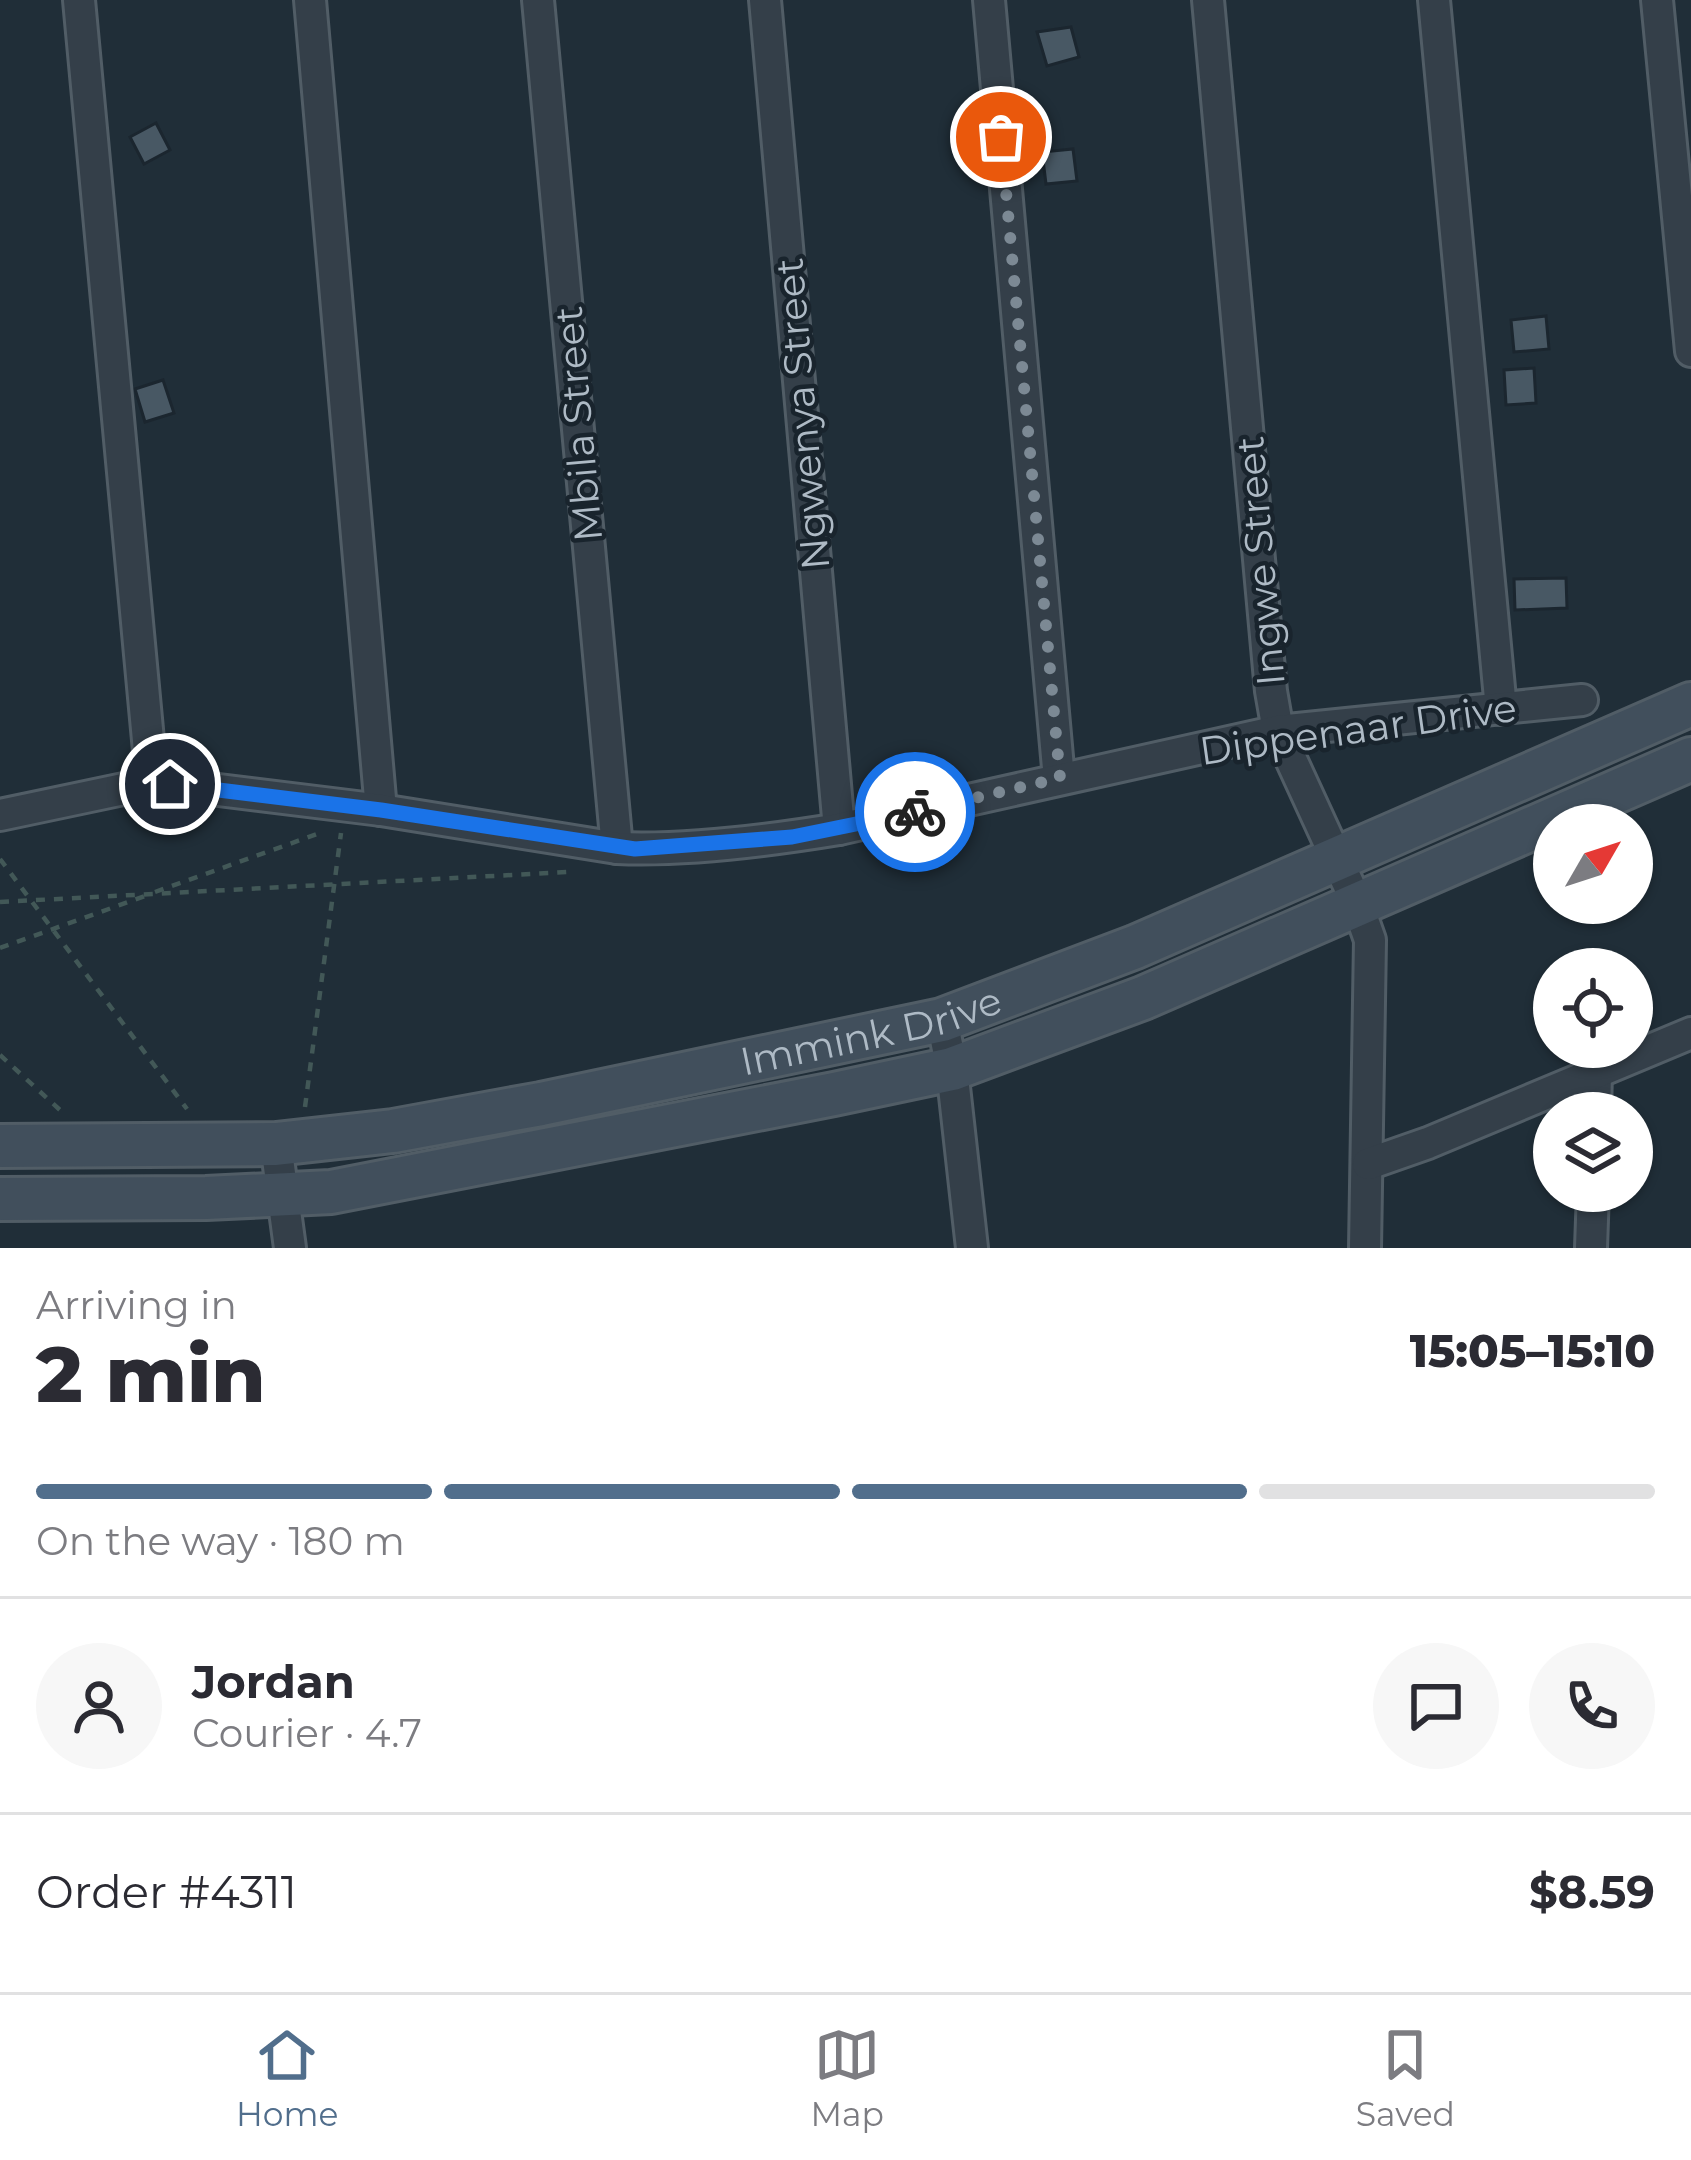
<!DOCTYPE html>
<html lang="en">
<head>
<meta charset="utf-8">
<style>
	:root { --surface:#fff; --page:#f7f7f7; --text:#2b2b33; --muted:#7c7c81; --line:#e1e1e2; --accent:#516e8c }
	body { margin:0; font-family:Montserrat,sans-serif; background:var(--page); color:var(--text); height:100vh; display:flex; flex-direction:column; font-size:45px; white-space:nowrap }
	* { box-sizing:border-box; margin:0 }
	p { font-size:39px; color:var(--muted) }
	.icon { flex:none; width:66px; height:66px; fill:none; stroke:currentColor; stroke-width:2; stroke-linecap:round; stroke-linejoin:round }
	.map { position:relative; height:1248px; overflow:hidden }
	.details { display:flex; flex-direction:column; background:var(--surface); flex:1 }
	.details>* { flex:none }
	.needle { width:78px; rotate:51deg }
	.fabs { position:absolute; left:1533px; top:804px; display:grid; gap:24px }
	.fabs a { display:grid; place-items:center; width:120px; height:120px; border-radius:50%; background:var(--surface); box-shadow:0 3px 9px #0004; font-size:60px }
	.pin { position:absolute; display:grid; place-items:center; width:102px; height:102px; color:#fff; margin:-51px; border:6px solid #fff; border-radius:50%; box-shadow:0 3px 12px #0007 }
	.courier { position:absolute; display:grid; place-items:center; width:120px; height:120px; margin:-60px; border:9px solid #1a73e8; border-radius:50%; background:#fff; color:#222; box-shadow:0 3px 15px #0007 }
	.head em { font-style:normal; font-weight:800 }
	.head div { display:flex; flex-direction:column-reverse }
	.head { display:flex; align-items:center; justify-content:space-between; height:204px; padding:0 36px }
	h1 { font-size:78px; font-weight:800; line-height:90px }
	.bar { display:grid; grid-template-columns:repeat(4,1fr); gap:18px 12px; align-content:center; height:144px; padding:0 36px }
	.bar i { height:15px; border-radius:9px; background:var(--line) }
	.bar .selected { background:var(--accent) }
	.bar p { grid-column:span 4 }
	.line { display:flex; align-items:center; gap:30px; padding:0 36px; border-top:3px solid var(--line) }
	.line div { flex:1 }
	.round { display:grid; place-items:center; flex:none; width:126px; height:126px; border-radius:63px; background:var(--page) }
	.menu { display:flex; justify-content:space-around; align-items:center; height:168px; border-top:3px solid var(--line); background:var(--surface); font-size:33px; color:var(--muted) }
	.menu a { display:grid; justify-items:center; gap:6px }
	.menu .selected { color:var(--accent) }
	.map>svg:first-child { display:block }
	.building { fill:#485864; stroke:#1b262f; stroke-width:3 }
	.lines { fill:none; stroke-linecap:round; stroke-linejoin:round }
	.minor-casing { stroke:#515d66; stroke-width:36 }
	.secondary-casing { stroke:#515d66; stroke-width:48 }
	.path { stroke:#425857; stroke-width:4.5; stroke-dasharray:9 9; stroke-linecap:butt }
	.minor { stroke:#343f49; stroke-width:30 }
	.secondary { stroke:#414f5c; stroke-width:42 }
	.done { stroke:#7c8994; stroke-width:12; stroke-dasharray:0 21.6 }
	.route { stroke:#1a73e8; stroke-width:15 }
	.labels { text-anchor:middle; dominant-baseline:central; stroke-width:9; stroke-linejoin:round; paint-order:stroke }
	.street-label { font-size:39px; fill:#aebac5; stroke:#19242d }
</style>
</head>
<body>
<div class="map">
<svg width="1691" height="1248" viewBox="0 0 1691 1248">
	<rect width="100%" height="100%" fill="#202e38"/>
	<g class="building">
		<polygon points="1071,27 1079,57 1047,66 1037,32"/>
		<polygon points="156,123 170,150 144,164 130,137"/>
		<polygon points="1073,149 1077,181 1046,184 1042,152"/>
		<polygon points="1546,316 1549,349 1514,352 1511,320"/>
		<polygon points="1534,368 1536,403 1506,405 1504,370"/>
		<polygon points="163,380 174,413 145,422 135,389"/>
		<polygon points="1566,578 1567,608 1515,610 1514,579"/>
	</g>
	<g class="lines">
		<defs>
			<g id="minor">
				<polyline points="79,0 152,783"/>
				<polyline points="310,0 381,810"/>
				<polyline points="538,0 617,848"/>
				<polyline points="765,0 839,829"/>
				<polyline points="989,0 1059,779"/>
				<polyline points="1208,0 1271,691 1278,731 1357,903 1370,940 1365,1248"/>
				<polyline points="1434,0 1501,709"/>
				<polyline points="1657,0 1691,351"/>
				<path d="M0,815l152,-32 18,1 211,26 236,38c69,3 155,-8 222,-19l439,-98 304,-31"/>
				<polyline points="942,1020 952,1069 972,1248"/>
				<polyline points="1595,1113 1596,1072"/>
				<polyline points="276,1144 290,1248"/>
				<polyline points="1368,1164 1428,1143 1691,1033"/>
				<polyline points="1591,1248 1593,1191"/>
			</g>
			<g id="secondary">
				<path id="s1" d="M0,1146l276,-2 117,-13 148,-27 401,-84 193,-73 556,-243"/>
				<polyline points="0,1199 206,1198 331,1192 834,1094 952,1069 1143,998 1691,759"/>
			</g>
		</defs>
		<use href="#minor" class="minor-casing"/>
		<use href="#secondary" class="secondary-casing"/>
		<g class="path">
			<polyline points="0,859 187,1109"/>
			<polyline points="155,892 320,833"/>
			<polyline points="0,902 568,872"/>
			<polyline points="0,948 145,896"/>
			<polyline points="0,1055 60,1110"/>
			<polyline points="305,1107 341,833"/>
		</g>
		<use href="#minor" class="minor"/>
		<use href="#secondary" class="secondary"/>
	</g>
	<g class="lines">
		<polyline class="done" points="915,812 1060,778 1001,137"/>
		<polyline class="route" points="170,784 381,810 635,849 792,837 915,812"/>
	</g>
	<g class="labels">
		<g class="street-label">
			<text transform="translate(802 414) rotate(-95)">Ngwenya Street</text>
			<text transform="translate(578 424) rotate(-95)">Mbila Street</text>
			<text transform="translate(1260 561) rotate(-95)">Ingwe Street</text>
			<text transform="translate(1358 729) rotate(-8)">Dippenaar Drive</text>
			<text stroke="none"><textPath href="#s1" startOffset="882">Immink Drive</textPath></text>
		</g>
	</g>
</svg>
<div class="fabs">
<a><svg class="needle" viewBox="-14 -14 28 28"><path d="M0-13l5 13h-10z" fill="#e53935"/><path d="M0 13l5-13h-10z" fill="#7c7c81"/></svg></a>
<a><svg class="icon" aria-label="locate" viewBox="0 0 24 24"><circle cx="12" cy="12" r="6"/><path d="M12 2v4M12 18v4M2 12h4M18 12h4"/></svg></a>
<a><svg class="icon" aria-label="layers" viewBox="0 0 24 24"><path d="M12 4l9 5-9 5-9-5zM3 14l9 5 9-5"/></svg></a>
</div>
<div class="pin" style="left:1001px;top:137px;background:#ea580c"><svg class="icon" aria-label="bag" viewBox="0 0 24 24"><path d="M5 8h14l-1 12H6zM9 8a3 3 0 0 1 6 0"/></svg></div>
<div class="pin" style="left:170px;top:784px;background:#1f2937"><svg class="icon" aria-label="home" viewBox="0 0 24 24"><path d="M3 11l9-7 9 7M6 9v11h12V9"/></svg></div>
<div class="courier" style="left:915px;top:812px"><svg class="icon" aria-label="bike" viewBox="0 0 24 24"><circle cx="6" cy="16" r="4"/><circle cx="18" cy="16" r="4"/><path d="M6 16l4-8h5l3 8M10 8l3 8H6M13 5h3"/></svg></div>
</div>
<section class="details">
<div class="head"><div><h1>2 min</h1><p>Arriving in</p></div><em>15:05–15:10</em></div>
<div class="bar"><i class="selected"></i><i class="selected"></i><i class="selected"></i><i></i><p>On the way · 180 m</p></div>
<div class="line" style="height:216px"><a class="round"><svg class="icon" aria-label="person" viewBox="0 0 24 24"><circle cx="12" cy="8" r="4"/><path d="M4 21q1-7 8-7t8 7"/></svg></a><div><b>Jordan</b><p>Courier · 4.7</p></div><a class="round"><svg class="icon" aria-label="chat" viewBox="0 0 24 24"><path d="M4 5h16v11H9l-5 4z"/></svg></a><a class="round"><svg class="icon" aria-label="phone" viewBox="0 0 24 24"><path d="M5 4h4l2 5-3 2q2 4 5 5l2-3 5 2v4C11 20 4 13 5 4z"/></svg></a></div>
<div class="line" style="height:156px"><div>Order #4311</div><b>$8.59</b></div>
</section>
<nav class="menu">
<a class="selected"><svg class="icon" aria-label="home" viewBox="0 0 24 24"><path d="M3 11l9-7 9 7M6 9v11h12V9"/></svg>Home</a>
<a><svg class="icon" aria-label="map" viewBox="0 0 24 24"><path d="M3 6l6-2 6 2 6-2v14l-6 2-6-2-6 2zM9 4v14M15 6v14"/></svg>Map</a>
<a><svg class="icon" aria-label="saved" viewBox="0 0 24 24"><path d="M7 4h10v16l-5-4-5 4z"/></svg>Saved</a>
</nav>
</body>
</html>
